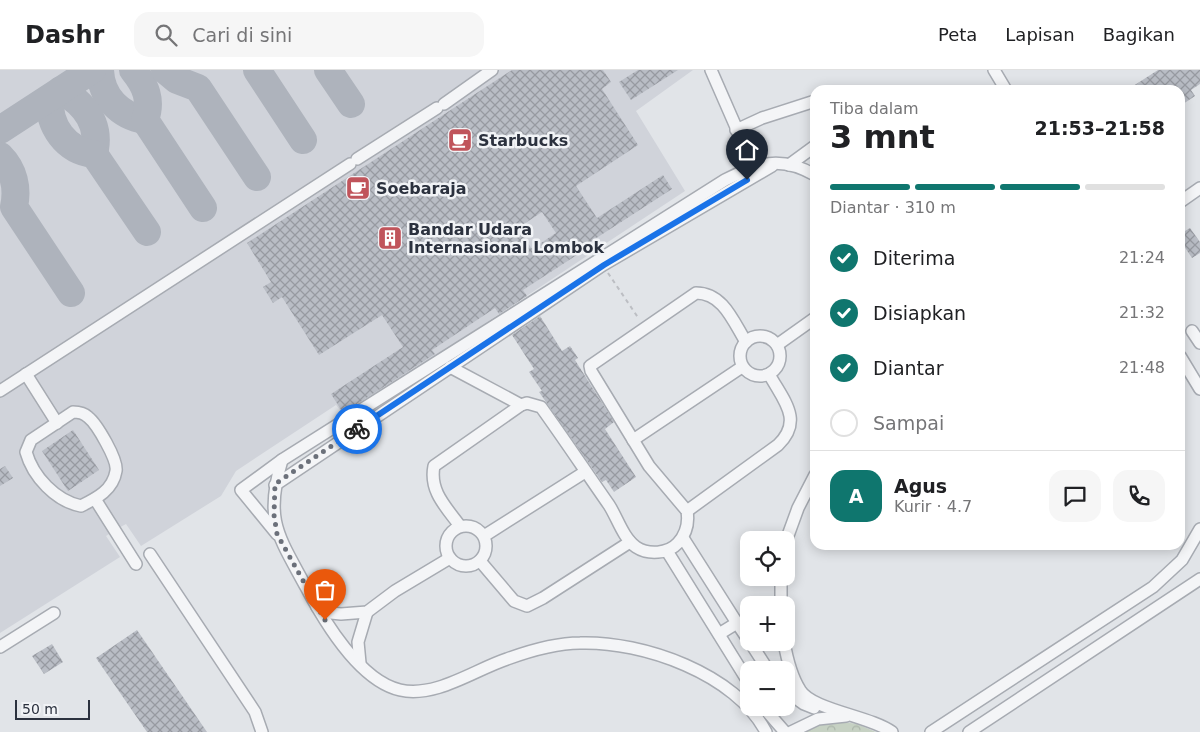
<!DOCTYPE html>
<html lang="id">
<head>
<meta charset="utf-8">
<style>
	:root { --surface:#fff; --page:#f6f6f6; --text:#202124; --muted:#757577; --line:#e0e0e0; --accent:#0f766e }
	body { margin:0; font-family:"DejaVu Sans",sans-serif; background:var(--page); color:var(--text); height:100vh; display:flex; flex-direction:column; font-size:19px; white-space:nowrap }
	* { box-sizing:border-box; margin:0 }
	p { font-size:16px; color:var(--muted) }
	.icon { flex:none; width:28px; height:28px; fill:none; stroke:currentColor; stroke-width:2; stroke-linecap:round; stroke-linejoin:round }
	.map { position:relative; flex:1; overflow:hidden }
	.panel { position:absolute; left:810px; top:15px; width:375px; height:465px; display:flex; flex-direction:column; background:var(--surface); border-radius:15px; box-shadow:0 2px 12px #0003 }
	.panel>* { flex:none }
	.tools { position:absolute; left:740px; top:461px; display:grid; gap:10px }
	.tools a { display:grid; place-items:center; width:55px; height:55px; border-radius:10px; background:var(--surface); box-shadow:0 2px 12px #0003; font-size:25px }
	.scale { position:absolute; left:15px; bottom:12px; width:75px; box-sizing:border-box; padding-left:5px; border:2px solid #2b313e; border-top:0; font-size:14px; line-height:18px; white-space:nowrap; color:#2b313e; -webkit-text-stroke:4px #f1f3f6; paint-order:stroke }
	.pin { position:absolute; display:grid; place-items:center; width:42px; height:42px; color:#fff; margin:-51px -21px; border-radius:50% 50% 50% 0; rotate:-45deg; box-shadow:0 0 5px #0007 }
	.pin .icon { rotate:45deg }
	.courier { position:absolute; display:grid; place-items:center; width:50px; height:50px; margin:-25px; border:4px solid #1a73e8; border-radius:50%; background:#fff; color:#222; box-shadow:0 1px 6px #0007 }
	.summary em { font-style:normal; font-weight:700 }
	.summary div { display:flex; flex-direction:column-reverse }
	.summary { display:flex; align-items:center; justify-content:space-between; height:85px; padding:0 20px }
	h1 { font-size:32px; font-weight:700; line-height:38px }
	.bar { display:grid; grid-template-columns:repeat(4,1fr); gap:8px 5px; align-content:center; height:60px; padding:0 20px }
	.bar i { height:6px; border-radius:4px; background:var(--line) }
	.bar .selected { background:var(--accent) }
	.bar p { grid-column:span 4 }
	.line { display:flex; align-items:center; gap:12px; padding:0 20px; border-top:1px solid var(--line) }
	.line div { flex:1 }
	.round { display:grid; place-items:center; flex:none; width:52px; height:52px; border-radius:15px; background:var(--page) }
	ol { padding:0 20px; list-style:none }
	li { display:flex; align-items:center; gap:15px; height:55px }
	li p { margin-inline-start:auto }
	li .icon { padding:5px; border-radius:50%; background:var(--accent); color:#fff; stroke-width:4 }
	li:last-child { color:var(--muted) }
	li i { width:28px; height:28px; border:2px solid var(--line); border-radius:50% }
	header { display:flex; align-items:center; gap:30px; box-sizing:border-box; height:70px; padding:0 25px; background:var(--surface); border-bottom:1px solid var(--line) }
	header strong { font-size:24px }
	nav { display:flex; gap:28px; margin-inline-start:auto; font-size:18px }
	.search { width:350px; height:45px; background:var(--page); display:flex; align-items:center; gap:12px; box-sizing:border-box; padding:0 18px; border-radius:15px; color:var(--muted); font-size:19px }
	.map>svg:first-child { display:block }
	.built { fill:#d0d3da }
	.park { fill:url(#park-crowns) }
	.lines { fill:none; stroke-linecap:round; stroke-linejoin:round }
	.taxiway { stroke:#aeb3bc; stroke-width:28 }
	.building { fill:url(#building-cross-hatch); fill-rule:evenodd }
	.minor-casing { stroke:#a7abb2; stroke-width:14 }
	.path { stroke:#bcbec3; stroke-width:2; stroke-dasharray:4 4; stroke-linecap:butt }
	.minor { stroke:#f4f5f7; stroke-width:11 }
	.done { stroke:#6b707a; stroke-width:5; stroke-dasharray:0 9 }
	.route { stroke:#1a73e8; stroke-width:6 }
	.labels { text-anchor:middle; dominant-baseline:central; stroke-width:5; stroke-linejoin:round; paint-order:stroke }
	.poi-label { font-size:16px; font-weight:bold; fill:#2b313e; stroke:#f1f3f6; text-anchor:start }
</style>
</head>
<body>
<header>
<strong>Dashr</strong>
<div class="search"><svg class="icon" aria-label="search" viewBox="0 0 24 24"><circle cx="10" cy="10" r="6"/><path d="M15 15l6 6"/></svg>Cari di sini</div>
<nav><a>Peta</a><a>Lapisan</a><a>Bagikan</a></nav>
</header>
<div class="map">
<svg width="1200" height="662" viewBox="0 0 1200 662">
	<defs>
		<pattern id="park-crowns" width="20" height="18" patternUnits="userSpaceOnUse" patternTransform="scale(1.25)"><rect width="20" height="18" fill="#c6d1c3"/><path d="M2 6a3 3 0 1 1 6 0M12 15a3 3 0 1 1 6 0" fill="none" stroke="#aab4a9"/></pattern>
		<pattern id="building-cross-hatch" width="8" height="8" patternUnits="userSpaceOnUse" patternTransform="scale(1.25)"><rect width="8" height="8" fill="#b9bdc5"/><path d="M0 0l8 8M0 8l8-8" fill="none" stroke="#979aa1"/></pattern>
	</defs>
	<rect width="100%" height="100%" fill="#e1e4e8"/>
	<polygon class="built" points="0,0 693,0 636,41 685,121 345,346 336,335 236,401 221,426 141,476 126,454 115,460 106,466 120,487 0,563"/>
	<polygon class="park" points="837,651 857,654 876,662 798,662 817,654"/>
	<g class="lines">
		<g class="taxiway">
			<path d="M100,0c1,27 20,46 45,50"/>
			<path d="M133,0c13,16 19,30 12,50l58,88"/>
			<polyline points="165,0 177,10 198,18 257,107"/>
			<polyline points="257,0 303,70"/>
			<polyline points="328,0 351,34"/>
			<path d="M61,20c25,15 40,35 33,64"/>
			<path d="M50,28c-2,28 16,53 44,56l53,78"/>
			<polyline points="0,60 92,0"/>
			<path d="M0,86c14,14 18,32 14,51l57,86"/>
		</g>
	</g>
	<g class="building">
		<path d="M512,0h91l8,12 -9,7 36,56 -62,41 21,32 66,-43 9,14 -91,59 2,3 -60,39 4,6 -28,18 -4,-6 -63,42 3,4 -92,59 -12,-19 72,-47 -21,-32 -63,40 -37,-58 -9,6 -10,-16 8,-5 -24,-39zM542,142l14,21 -24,16 -14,-21z"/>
		<polygon points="638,0 678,0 631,30 619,12"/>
		<polygon points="1158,0 1200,0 1200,14 1191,20 1195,26 1180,36 1180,20 1127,20"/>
		<polygon points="1190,158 1200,172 1200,183 1192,188 1180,170 1180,164"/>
		<polygon points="540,246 562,281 570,276 578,288 575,290 614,352 605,359 636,407 614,422 606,410 602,412 539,322 542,321 529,302 534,299 512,265"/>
		<polygon points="73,360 99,400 68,421 42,381"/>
		<polygon points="5,396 13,408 0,416 0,399"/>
		<polygon points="137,560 207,662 147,662 96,588"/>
		<polygon points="52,574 63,592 44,604 32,586"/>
	</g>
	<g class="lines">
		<defs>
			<g id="minor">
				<polyline points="711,0 753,96"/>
				<polyline points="994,0 1006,20"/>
				<polyline points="444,34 492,0"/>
				<polyline points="736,60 762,48 815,31"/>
				<polyline points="357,89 437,38"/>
				<polyline points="789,95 815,76"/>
				<polyline points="1180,132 1200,118"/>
				<polyline points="1192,261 1200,273"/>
				<circle cx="760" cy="286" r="20"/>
				<polyline points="777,275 815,248"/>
				<polyline points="1180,286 1200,319"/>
				<polyline points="450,297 521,335"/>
				<polyline points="26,304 57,353"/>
				<polyline points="0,321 350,94"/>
				<path d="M73,342c5,0 11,1 15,5 9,7 30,43 28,54 -3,19 -19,27 -35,35 -25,-5 -48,-29 -55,-54l5,-12z"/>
				<polyline points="633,370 742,297"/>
				<path d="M282,390c-18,60 -4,75 24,127 18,34 54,94 94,103 36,8 74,-20 107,-31 22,-8 50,-16 73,-16 63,-2 156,31 186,89"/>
				<polyline points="275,415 603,195 772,96"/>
				<polyline points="95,429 136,494"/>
				<path d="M687,441l91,-66c26,-25 5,-45 -9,-71"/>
				<path d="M460,456c-14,-19 -31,-35 -26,-60l87,-61 6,-2 14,4c23,32 45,65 68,98 8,12 14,33 27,42 12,8 32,7 42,-4 8,-9 11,-20 9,-32l-38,-45 -58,-95 -1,-5 106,-73c27,0 37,28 50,49"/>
				<circle cx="466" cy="476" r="20"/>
				<path d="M277,464l-36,-44 41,-30 443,-280c33,-17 55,-25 90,-5"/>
				<polyline points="484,466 585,402"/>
				<polyline points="683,468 737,553"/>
				<polyline points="786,471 798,438 815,405"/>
				<polyline points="667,481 749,613"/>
				<polyline points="150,484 255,642 262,662"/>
				<polyline points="480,491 514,531 527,536 543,528 630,472"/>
				<polyline points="781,535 781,508"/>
				<polyline points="317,537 331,543 341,544 367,542 395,521 450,488"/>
				<polyline points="719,564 737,553 749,571"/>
				<polyline points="750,572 768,600"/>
				<path d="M784,572c3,17 7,34 16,48 12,20 70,26 92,42"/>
				<polyline points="0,577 54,543"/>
				<polyline points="360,593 358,572 367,542"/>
				<polyline points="786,621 804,634 814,638"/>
				<polyline points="764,638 785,662"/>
				<polyline points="791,662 818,649 846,646"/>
				<polyline points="931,662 1153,517 1182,490 1200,459"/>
				<polyline points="969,662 1200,509"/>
			</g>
		</defs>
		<use href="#minor" class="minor-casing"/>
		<polyline class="path" points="608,203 639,249"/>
		<use href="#minor" class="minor"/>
	</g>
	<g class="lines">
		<polyline class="done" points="325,550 277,464 274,445 275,414 357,359"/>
		<polyline class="route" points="357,359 604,195 747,110"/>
	</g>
	<defs>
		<symbol id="cafe-square" viewBox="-11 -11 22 22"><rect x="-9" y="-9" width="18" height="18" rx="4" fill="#c0545b" stroke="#f1f3f6"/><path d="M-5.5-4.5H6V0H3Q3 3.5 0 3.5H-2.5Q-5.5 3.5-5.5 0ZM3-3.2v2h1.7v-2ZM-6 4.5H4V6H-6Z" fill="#fff"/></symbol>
		<symbol id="building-square" viewBox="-11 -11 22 22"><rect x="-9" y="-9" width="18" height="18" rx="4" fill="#c0545b" stroke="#f1f3f6"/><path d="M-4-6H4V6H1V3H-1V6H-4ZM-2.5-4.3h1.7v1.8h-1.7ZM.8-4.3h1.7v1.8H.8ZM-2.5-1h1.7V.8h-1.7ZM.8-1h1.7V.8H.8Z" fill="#fff"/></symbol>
	</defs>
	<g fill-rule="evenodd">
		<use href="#cafe-square" x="446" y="56" width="28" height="28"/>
		<use href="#cafe-square" x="344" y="104" width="28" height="28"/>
		<use href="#building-square" x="376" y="154" width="28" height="28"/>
	</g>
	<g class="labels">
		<g class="poi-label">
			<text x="478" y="70">Starbucks</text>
			<text x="376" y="118">Soebaraja</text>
			<text x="408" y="159">Bandar Udara<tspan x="408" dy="18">Internasional Lombok</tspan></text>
		</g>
	</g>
</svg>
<div class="tools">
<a><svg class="icon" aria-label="locate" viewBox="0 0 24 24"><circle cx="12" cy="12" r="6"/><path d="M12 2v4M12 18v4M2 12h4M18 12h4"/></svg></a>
<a>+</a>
<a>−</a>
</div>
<div class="scale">50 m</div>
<div class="pin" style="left:325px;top:550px;background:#ea580c"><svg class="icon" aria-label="bag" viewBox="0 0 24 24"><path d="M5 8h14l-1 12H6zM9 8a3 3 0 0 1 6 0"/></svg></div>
<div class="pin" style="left:747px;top:110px;background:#1f2937"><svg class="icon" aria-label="home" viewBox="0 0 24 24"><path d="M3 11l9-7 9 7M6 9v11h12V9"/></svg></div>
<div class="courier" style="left:357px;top:359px"><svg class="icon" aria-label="bike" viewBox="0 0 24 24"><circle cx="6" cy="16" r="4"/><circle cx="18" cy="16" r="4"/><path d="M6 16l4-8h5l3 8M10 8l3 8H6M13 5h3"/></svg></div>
<section class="panel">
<div class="summary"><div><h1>3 mnt</h1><p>Tiba dalam</p></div><em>21:53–21:58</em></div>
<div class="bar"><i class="selected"></i><i class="selected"></i><i class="selected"></i><i></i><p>Diantar · 310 m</p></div>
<ol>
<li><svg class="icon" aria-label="check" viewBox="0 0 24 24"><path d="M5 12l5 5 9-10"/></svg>Diterima<p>21:24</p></li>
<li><svg class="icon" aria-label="check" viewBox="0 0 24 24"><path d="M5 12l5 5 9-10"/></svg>Disiapkan<p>21:32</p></li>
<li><svg class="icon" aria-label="check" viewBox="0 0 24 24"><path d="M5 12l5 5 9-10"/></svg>Diantar<p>21:48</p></li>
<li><i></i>Sampai</li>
</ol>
<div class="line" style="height:90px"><b class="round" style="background:var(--accent);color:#fff">A</b><div><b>Agus</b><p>Kurir · 4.7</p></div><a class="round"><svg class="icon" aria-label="chat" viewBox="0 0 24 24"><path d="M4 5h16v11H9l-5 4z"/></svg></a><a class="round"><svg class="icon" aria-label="phone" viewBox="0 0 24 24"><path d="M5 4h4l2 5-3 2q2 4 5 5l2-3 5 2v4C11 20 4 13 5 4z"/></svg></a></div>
</section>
</div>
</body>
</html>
